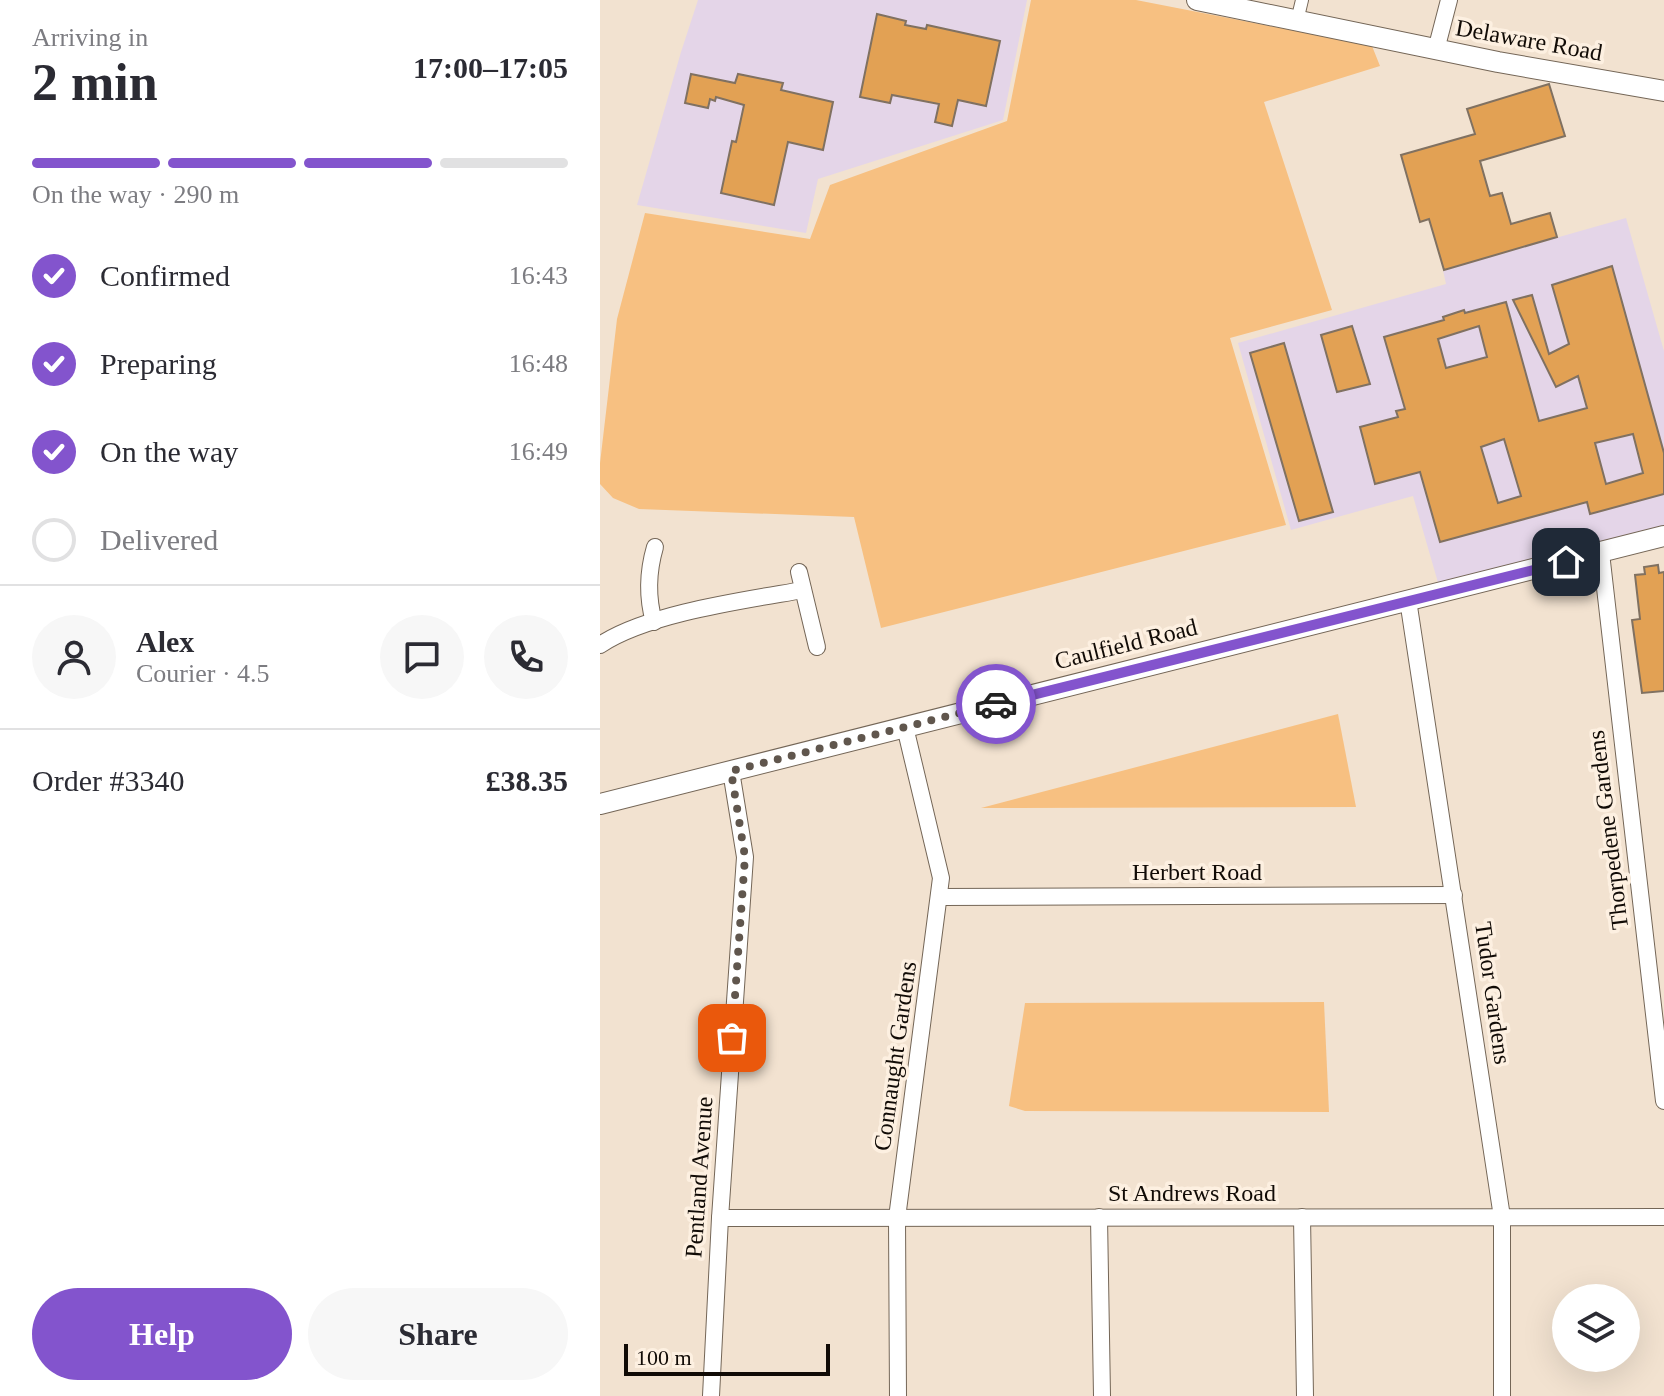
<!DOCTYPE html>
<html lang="en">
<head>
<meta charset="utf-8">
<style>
	:root { --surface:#fff; --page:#f7f7f7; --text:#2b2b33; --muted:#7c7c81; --line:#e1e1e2; --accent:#8354cd }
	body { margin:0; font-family:Georgia,serif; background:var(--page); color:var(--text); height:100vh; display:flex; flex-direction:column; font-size:30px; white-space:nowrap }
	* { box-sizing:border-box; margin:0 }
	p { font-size:26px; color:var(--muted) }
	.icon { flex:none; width:44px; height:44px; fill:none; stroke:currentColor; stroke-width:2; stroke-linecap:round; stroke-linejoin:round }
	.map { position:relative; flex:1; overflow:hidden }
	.details { display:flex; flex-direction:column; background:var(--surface); width:600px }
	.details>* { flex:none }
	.tools { position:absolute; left:952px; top:1284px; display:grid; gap:16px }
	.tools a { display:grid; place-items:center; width:88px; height:88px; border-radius:50%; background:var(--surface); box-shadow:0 8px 32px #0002; font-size:40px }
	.scale { position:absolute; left:24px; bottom:20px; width:206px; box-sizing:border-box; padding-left:8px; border:4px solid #110b06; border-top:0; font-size:22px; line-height:28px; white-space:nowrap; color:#110b06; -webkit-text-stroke:6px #fdf0e1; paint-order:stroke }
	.pin { position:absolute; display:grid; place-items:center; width:68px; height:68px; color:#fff; margin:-34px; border-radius:16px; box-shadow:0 4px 12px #0006 }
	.courier { position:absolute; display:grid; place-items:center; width:80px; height:80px; margin:-40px; border:6px solid #8354cd; border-radius:50%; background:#fff; color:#222; box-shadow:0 2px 10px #0007 }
	.overview em { font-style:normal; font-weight:700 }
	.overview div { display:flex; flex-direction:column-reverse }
	.overview { display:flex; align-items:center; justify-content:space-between; height:136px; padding:0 32px }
	h1 { font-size:52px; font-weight:700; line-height:60px }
	.bar { display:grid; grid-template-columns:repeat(4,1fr); gap:12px 8px; align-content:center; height:96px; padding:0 32px }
	.bar i { height:10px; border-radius:6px; background:var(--line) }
	.bar .on { background:var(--accent) }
	.bar p { grid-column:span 4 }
	.line { display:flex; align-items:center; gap:20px; padding:0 32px; border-top:2px solid var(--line) }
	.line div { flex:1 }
	.round { display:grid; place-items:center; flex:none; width:84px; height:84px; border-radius:42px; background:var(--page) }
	ol { padding:0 32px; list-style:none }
	li { display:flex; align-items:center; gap:24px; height:88px }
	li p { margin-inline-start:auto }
	li .icon { padding:8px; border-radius:50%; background:var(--accent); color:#fff; stroke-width:4 }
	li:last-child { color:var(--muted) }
	li i { width:44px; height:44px; border:4px solid var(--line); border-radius:50% }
	.action { display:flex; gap:16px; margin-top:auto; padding:16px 32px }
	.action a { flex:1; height:92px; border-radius:48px; background:var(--accent); color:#fff; font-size:32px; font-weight:700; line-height:92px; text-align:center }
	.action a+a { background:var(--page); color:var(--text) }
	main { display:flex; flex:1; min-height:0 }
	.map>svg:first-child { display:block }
	.education { fill:#e4d5e8 }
	.green { fill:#f7c081 }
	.building { fill:#e2a154; stroke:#807161; stroke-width:2; fill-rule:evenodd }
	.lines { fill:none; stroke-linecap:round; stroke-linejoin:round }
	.pedestrian-casing { stroke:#746657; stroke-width:14 }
	.minor-casing { stroke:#746657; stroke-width:18 }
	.tertiary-casing { stroke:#746657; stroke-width:22 }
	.pedestrian { stroke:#fff; stroke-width:12 }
	.minor { stroke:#fff; stroke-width:16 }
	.tertiary { stroke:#fff; stroke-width:20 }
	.done { stroke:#60564d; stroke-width:8; stroke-dasharray:0 14.4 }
	.route { stroke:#8354cd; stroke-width:10 }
	.labels { text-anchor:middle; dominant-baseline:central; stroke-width:7; stroke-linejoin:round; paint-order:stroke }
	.street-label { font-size:24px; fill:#110b06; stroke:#fdf0e1 }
</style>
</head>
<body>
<main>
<section class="details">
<div class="overview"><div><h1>2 min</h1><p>Arriving in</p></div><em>17:00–17:05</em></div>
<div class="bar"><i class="on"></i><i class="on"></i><i class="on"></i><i></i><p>On the way · 290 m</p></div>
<ol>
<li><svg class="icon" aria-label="check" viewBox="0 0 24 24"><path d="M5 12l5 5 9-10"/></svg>Confirmed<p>16:43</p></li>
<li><svg class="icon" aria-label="check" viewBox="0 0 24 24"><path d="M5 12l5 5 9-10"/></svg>Preparing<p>16:48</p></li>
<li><svg class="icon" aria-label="check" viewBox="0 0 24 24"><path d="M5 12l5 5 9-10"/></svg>On the way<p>16:49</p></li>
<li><i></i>Delivered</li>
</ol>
<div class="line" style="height:144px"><a class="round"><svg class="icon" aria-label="person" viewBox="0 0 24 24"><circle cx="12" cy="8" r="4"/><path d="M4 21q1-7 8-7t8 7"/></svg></a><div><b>Alex</b><p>Courier · 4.5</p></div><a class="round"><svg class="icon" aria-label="chat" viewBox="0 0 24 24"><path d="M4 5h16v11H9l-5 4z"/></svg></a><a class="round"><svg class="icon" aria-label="phone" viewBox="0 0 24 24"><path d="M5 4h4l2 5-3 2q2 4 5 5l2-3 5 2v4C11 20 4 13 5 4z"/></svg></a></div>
<div class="line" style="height:104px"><div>Order #3340</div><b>£38.35</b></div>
<div class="action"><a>Help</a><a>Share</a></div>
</section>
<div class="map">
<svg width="1064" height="1396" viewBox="0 0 1064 1396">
	<rect width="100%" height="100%" fill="#f2e2d0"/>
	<g class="education">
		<polygon points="98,0 427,0 403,120 218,179 206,233 37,205 81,52"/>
		<polygon points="1026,218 1064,351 1064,527 839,586 813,496 691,530 638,343 846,284 843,270"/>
	</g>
	<g class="green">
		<polygon points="431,0 536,0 772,46 780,66 664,102 732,310 630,338 686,525 281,628 254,517 39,509 13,498 0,484 0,463 17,319 45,213 210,239 230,185 407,121"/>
		<polygon points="738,714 756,807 381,808"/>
		<polygon points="724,1002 729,1112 425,1111 409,1106 425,1003"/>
	</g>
	<g class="building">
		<polygon points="277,14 306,21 305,25 326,29 327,25 400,41 386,106 358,100 352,126 335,122 339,104 292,95 290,103 260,97"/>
		<polygon points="91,74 135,83 138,74 183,83 181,90 233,102 223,150 188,142 174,205 121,193 132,141 136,142 144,105 116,97 115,101 110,99 108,108 85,103"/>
		<polygon points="949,84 965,136 880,161 890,196 902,193 911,224 950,213 957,237 844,270 829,219 820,222 801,155 875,134 867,109"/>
		<path d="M1012,266l52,187v41l-74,20 -3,-12 -147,40 -20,-70 -45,12 -15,-57 38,-10 -2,-6 9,-2 -21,-72 60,-17 -1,-3 21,-7 1,3 41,-11 33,119 48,-13 -9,-32 -22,11 -43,-87 19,-5 17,59 20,-10 -17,-59zM879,326l8,31 -41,11 -8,-29zM1033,434l10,39 -37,11 -11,-41zM904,439l17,57 -23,7 -17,-56z"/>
		<polygon points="752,326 770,384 737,392 721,335"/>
		<polygon points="684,343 733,512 699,521 650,353"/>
		<polygon points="1058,565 1059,573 1064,572 1064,691 1042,693 1032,620 1040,619 1035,575 1045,574 1044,567"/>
	</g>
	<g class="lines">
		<defs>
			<polyline id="pedestrian" points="697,21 702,0"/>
			<g id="minor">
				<polyline points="836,50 849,0"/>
				<polyline points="1001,553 1064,1101"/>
				<polyline points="199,572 217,647"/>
				<polyline points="808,600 902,1217 902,1396"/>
				<path d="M54,622c-7,-25 -6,-51 1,-75"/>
				<path d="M0,645c48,-32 146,-45 203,-55"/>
				<polyline points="340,897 854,895"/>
				<polyline points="499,1217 502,1396"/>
				<polyline points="702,1217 705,1396"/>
				<polyline points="120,1218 1064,1217"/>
				<polyline points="111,1396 120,1218 145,857 131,771"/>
				<polyline points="298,1396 297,1218 341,878 305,727"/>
			</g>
			<g id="tertiary">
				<polyline points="597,0 898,62 1064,91"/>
				<polyline points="0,804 1064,536"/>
			</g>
		</defs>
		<use href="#pedestrian" class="pedestrian-casing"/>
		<use href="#minor" class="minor-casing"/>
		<use href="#tertiary" class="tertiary-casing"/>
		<use href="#pedestrian" class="pedestrian"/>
		<use href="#minor" class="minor"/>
		<use href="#tertiary" class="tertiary"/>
	</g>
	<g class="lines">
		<polyline class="done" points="132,1038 145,857 131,771 396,704"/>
		<polyline class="route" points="396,704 966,562"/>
	</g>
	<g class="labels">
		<g class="street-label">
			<text transform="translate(929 40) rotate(10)">Delaware Road</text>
			<text transform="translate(526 644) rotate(-14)">Caulfield Road</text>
			<text transform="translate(1008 830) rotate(-97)">Thorpedene Gardens</text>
			<text x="597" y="872">Herbert Road</text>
			<text transform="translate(893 993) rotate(82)">Tudor Gardens</text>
			<text transform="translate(295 1056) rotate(-82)">Connaught Gardens</text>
			<text transform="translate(99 1177) rotate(-86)">Pentland Avenue</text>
			<text x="592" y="1193">St Andrews Road</text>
		</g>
	</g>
</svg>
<div class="tools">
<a><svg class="icon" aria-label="layers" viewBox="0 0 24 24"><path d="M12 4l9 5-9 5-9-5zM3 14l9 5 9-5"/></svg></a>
</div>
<div class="scale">100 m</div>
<div class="pin" style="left:132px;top:1038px;background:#ea580c"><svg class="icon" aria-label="bag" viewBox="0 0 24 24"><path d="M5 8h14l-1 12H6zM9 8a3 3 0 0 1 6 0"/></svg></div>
<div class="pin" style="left:966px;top:562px;background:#1f2937"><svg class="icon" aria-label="home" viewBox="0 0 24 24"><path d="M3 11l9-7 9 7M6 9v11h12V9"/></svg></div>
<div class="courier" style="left:396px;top:704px"><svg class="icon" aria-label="car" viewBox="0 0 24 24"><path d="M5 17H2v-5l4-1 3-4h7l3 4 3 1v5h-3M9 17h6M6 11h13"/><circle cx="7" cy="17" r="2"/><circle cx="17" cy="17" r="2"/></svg></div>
</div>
</main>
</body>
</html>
